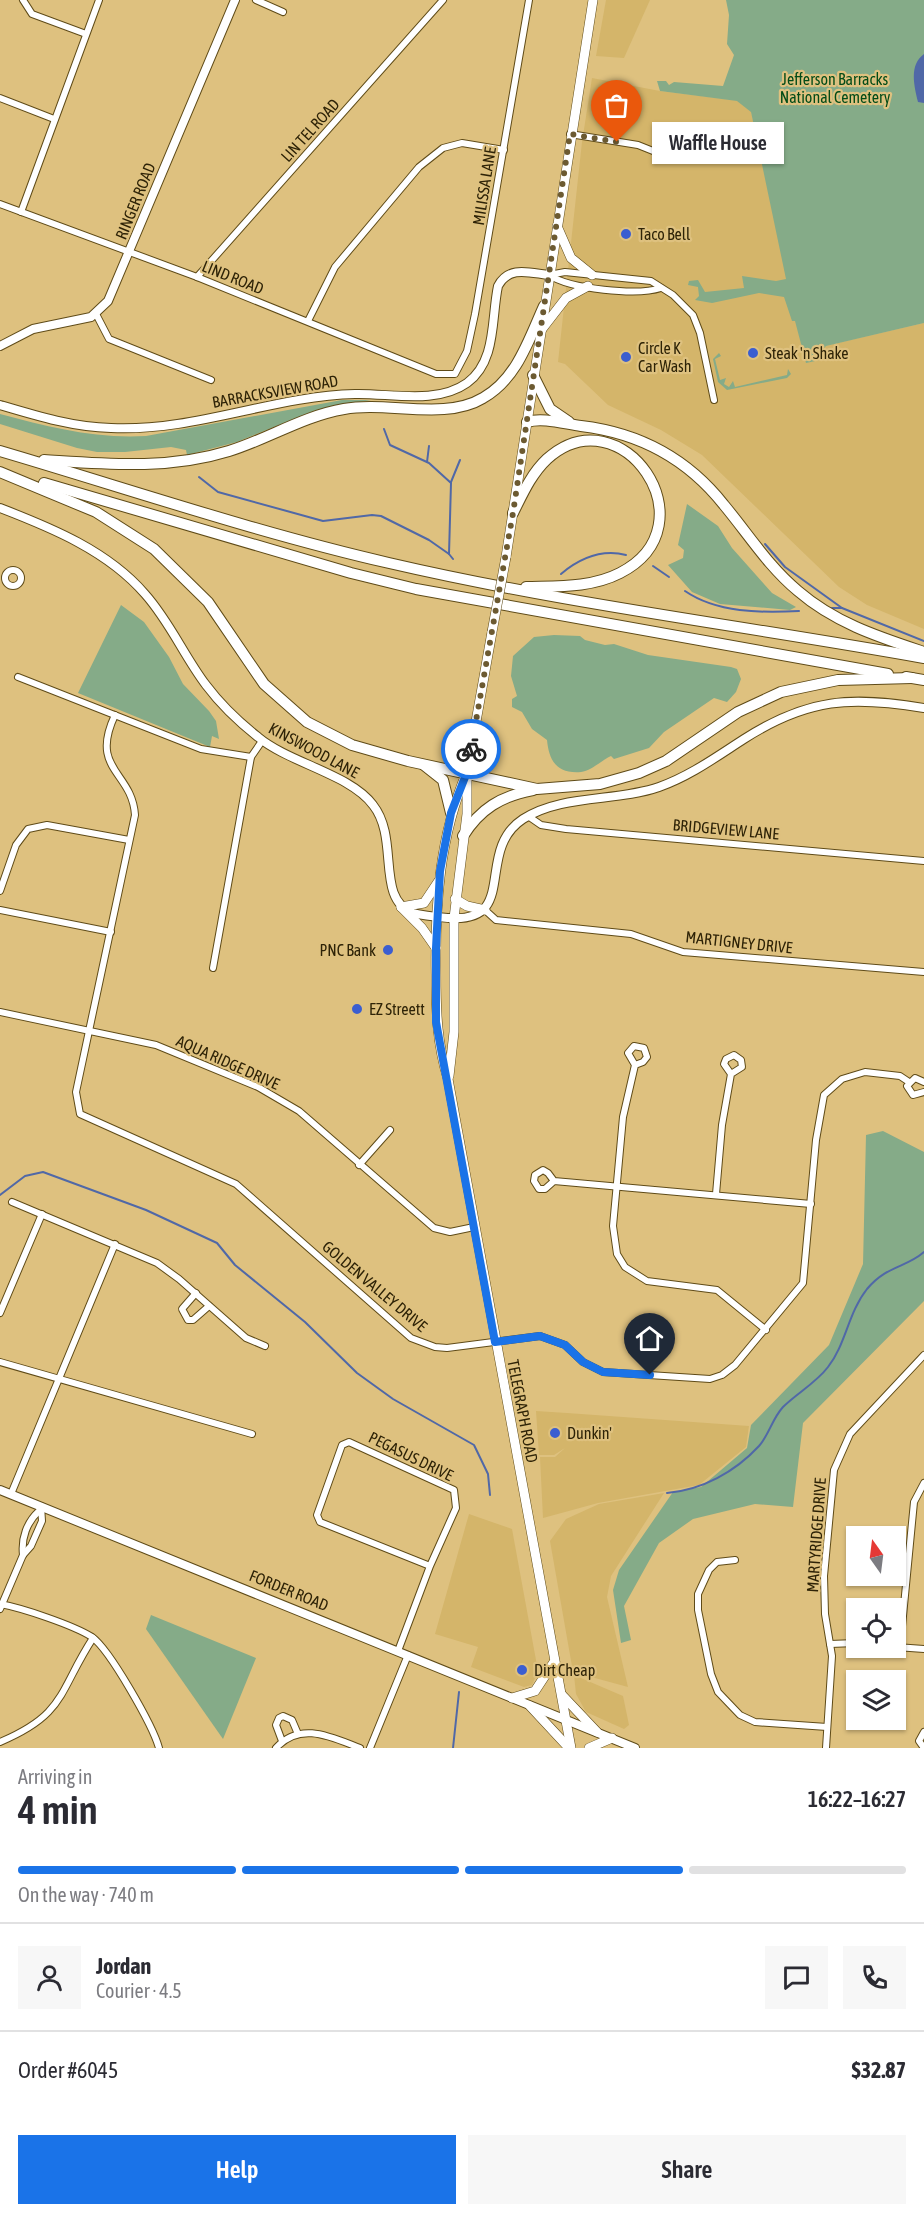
<!DOCTYPE html>
<html lang="en">
<head>
<meta charset="utf-8">
<style>
	:root { --surface:#fff; --page:#f7f7f7; --text:#2b2b33; --muted:#7c7c81; --line:#e1e1e2; --accent:#1a73e8 }
	body { margin:0; font-family:"Asap Condensed",sans-serif; background:var(--page); color:var(--text); height:100vh; display:flex; flex-direction:column; font-size:22px; white-space:nowrap }
	* { box-sizing:border-box; margin:0 }
	p { font-size:20px; color:var(--muted) }
	.icon { flex:none; width:33px; height:33px; fill:none; stroke:currentColor; stroke-width:2; stroke-linecap:round; stroke-linejoin:round }
	.map { position:relative; height:1748px; overflow:hidden }
	.sheet { display:flex; flex-direction:column; background:var(--surface); flex:1 }
	.sheet>* { flex:none }
	.needle { width:39px; rotate:346deg }
	.controls { position:absolute; left:846px; top:1526px; display:grid; gap:12px }
	.controls a { display:grid; place-items:center; width:60px; height:60px; border-radius:0px; background:var(--surface); box-shadow:0 2px 4px #0004; font-size:30px }
	.pin { position:absolute; display:grid; place-items:center; width:51px; height:51px; color:#fff; margin:-62px -26px; border-radius:50% 50% 50% 0; rotate:-45deg; box-shadow:0 0 6px #0007 }
	.pin .icon { rotate:45deg }
	.courier { position:absolute; display:grid; place-items:center; width:60px; height:60px; margin:-30px; border:4px solid #1a73e8; border-radius:50%; background:#fff; color:#222; box-shadow:0 2px 8px #0007 }
	.bubble { position:absolute; height:42px; border-radius:0px; background:var(--surface); box-shadow:0 2px 4px #0004; font-size:20px; font-weight:600; line-height:42px; text-align:center }
	.overview em { font-style:normal; font-weight:600 }
	.overview div { display:flex; flex-direction:column-reverse }
	.overview { display:flex; align-items:center; justify-content:space-between; height:102px; padding:0 18px }
	h1 { font-size:39px; font-weight:600; line-height:45px }
	.bar { display:grid; grid-template-columns:repeat(4,1fr); gap:9px 6px; align-content:center; height:72px; padding:0 18px }
	.bar i { height:8px; border-radius:4px; background:var(--line) }
	.bar .on { background:var(--accent) }
	.bar p { grid-column:span 4 }
	.line { display:flex; align-items:center; gap:15px; padding:0 18px; border-top:2px solid var(--line) }
	.line div { flex:1 }
	.round { display:grid; place-items:center; flex:none; width:63px; height:63px; border-radius:0px; background:var(--page) }
	.button { display:flex; gap:12px; margin-top:auto; padding:12px 18px }
	.button a { flex:1; height:69px; border-radius:0px; background:var(--accent); color:#fff; font-size:24px; font-weight:600; line-height:69px; text-align:center }
	.button a+a { background:var(--page); color:var(--text) }
	.map>svg:first-child { display:block }
	.built { fill:#d4b56a }
	.green { fill:#85ab88 }
	.water { fill:#5068a7 }
	.lines { fill:none; stroke-linecap:round; stroke-linejoin:round }
	.stream { stroke:#5068a7; stroke-width:2 }
	.street-casing { stroke:#5f4b18; stroke-width:8 }
	.secondary-casing { stroke:#5f4b18; stroke-width:10 }
	.primary-casing { stroke:#5f4b18; stroke-width:10 }
	.highway-casing { stroke:#5f4b18; stroke-width:12 }
	.street { stroke:#fff; stroke-width:6 }
	.secondary { stroke:#fff; stroke-width:8 }
	.primary { stroke:#fff; stroke-width:9 }
	.highway { stroke:#fff; stroke-width:10 }
	.primary-bridge-casing { stroke:#5f4b18; stroke-width:10; stroke-linecap:butt }
	.primary-bridge { stroke:#fff; stroke-width:9 }
	.done { stroke:#6c5a31; stroke-width:6; stroke-dasharray:0 10.8 }
	.route { stroke:#1a73e8; stroke-width:8 }
	.poi-dot { fill:#3b5ed0; stroke:#dec17f; stroke-width:2 }
	.labels { text-anchor:middle; dominant-baseline:central; stroke-width:4.5; stroke-linejoin:round; paint-order:stroke }
	.park-label { font-size:16px; fill:#024b17; stroke:#dec17f }
	.street-label { font-size:16px; fill:#2e2307; stroke:#dec17f }
	.poi-label { font-size:16px; fill:#2e2307; stroke:#dec17f; text-anchor:start }
</style>
</head>
<body>
<div class="map">
<svg width="924" height="1748" viewBox="0 0 924 1748">
	<rect width="100%" height="100%" fill="#dec17f"/>
	<g class="built">
		<polygon points="606,0 650,0 624,58 596,56"/>
		<polygon points="592,78 660,91 749,102 803,351 924,323 924,629 867,605 839,587 702,455 661,430 608,405 565,364 558,362 582,142"/>
		<polygon points="536,1411 567,1413 749,1426 746,1447 699,1485 598,1503 543,1518 540,1457 555,1457 565,1448 554,1455 539,1455"/>
		<polygon points="664,1493 611,1576 607,1597 628,1687 573,1672 550,1541 566,1519 599,1504"/>
		<polygon points="469,1514 512,1529 538,1671 532,1685 524,1687 471,1667 478,1647 435,1634"/>
		<polygon points="574,1675 623,1696 629,1725 624,1729 586,1712 576,1694"/>
	</g>
	<g class="green">
		<polygon points="726,0 924,0 924,323 826,346 819,354 820,360 806,363 795,321 792,321 784,297 759,293 712,303 695,300 699,296 698,287 688,285 689,281 698,280 705,292 744,288 742,276 776,281 786,279 751,112 737,101 660,91 657,81 666,81 669,85 674,82 723,86 734,55 727,44 729,15"/>
		<polygon points="719,353 721,356 715,359 720,380 726,378 724,384 729,387 733,381 735,387 787,375 788,369 791,374 787,378 727,390 718,382 713,359"/>
		<path d="M342,400h29l-55,10 -79,32 -50,13 -1,-5 -15,-3 -46,5h-28l-20,-4 -77,-24v-10c49,13 95,25 146,22z"/>
		<polygon points="687,504 718,526 732,548 772,593 796,607 790,610 720,604 692,592 668,565 683,558 684,550 678,545"/>
		<polygon points="121,605 144,622 169,657 183,684 209,711 216,721 219,739 212,736 210,747 78,693"/>
		<path d="M554,635l26,1 5,4 20,5 9,-1 34,11 83,12 6,2 4,10 -5,13 -9,10 -13,-4 -50,34 -15,16 -35,11 -3,-3c-9,4 -20,15 -30,16 -25,2 -32,-12 -34,-32l-15,-11 -10,-17 -10,-5v-8l5,-3 -6,-20 2,-20 21,-19z"/>
		<polygon points="883,1131 924,1152 924,1301 803,1423 793,1507 755,1504 693,1519 659,1543 624,1606 631,1640 621,1643 613,1590 619,1570 673,1492 701,1487 747,1448 751,1425 829,1345 863,1264 866,1135"/>
		<polygon points="151,1615 256,1658 223,1739 146,1629"/>
	</g>
	<path class="water" d="M924,54v49l-6,-1c-4,-17 -9,-37 6,-48z"/>
	<g class="lines">
		<g class="stream">
			<polyline points="384,429 390,445 429,463 451,483 449,554 453,559"/>
			<polyline points="427,462 429,446"/>
			<polyline points="199,477 218,492 323,521 372,515 381,516 429,540 449,554"/>
			<polyline points="451,482 460,460"/>
			<polyline points="765,544 785,567 842,608"/>
			<polyline points="653,566 669,577"/>
			<path d="M561,574c19,-16 41,-25 65,-19"/>
			<path d="M685,591c32,22 76,22 114,20"/>
			<polyline points="832,608 842,608 924,641"/>
			<polyline points="0,1195 25,1176 43,1172 146,1210 217,1243 235,1265 305,1322 357,1373 393,1399 474,1445 488,1474 490,1495"/>
			<path d="M667,1493c35,-3 68,-21 92,-47 10,-11 13,-27 24,-39 14,-14 33,-24 45,-40 18,-23 20,-54 39,-78 20,-24 39,-21 57,-37"/>
			<polyline points="453,1748 459,1692"/>
		</g>
		<defs>
			<g id="street">
				<polyline points="23,0 32,14 86,34"/>
				<polyline points="256,0 283,12"/>
				<polyline points="0,98 54,119"/>
				<polyline points="570,134 638,145 653,151"/>
				<polyline points="0,204 197,277 436,374 455,374 467,351 475,314 529,0"/>
				<polyline points="21,212 99,0"/>
				<polyline points="549,275 565,272 651,281 673,295 693,315 700,333 714,400"/>
				<path d="M549,275c21,14 88,21 112,13"/>
				<polyline points="197,277 443,0"/>
				<polyline points="96,314 109,339 211,380"/>
				<polyline points="308,321 335,267 419,167 443,148 462,143 504,150"/>
				<circle cx="13" cy="578" r="8"/>
				<polyline points="18,677 201,749 251,757"/>
				<path d="M115,715c-26,55 17,56 20,100l-59,277 4,22 156,70 175,154 24,9 12,1 93,-12 25,9 18,17 20,10 107,7 12,-4 13,-10 68,-82 13,-143 8,-45 18,-16 23,-7 35,4 9,6"/>
				<polyline points="528,816 541,825 566,829 924,861"/>
				<polyline points="0,891 16,845 28,829 47,825 129,840"/>
				<polyline points="0,910 111,932"/>
				<polyline points="485,910 496,920 631,934 683,952 924,972"/>
				<polyline points="213,968 251,757 262,741"/>
				<polyline points="0,1012 156,1045 258,1087 299,1111 434,1228 450,1232 474,1227"/>
				<polyline points="635,1065 643,1062 647,1057 644,1048 634,1046 628,1053 635,1065 623,1117 613,1226 617,1254 625,1267 647,1281 717,1290 766,1330"/>
				<polyline points="924,1082 915,1078 907,1086 913,1095 924,1092"/>
				<polyline points="359,1165 390,1130"/>
				<polyline points="554,1181 545,1189 539,1189 534,1181 535,1175 543,1170 548,1173 554,1181 811,1204"/>
				<polyline points="716,1194 722,1125 731,1074 724,1064 726,1059 734,1055 741,1060 742,1067 731,1074"/>
				<polyline points="12,1202 157,1263 179,1279 246,1338 265,1346"/>
				<polyline points="196,1293 182,1309 188,1320 193,1320 209,1306"/>
				<polyline points="0,1313 42,1214"/>
				<polyline points="0,1362 252,1434"/>
				<polyline points="11,1494 115,1244"/>
				<path d="M23,1555c-2,-17 4,-33 16,-44"/>
				<polyline points="735,1560 717,1562 709,1570 698,1594 698,1610 711,1674 718,1692 740,1715 755,1722 827,1727"/>
				<path d="M0,1604c22,4 73,21 92,33 18,13 61,89 67,111"/>
				<polyline points="0,1609 23,1555 31,1546 42,1521 41,1506"/>
				<polyline points="830,1644 856,1643"/>
				<polyline points="896,1647 924,1649"/>
				<polyline points="900,1647 914,1502 924,1483"/>
				<polyline points="398,1651 430,1566 456,1508 454,1490 349,1442 342,1445 317,1515 320,1522 430,1566"/>
				<polyline points="924,1732 919,1741 924,1748"/>
				<polyline points="282,1741 276,1725 279,1718 283,1716 292,1720 298,1734"/>
				<path d="M0,1742c66,-28 58,-50 93,-104"/>
				<path d="M276,1748c24,-27 55,-11 84,0"/>
				<polyline points="370,1748 408,1655"/>
				<polyline points="826,1748 832,1656 825,1614 824,1576 834,1470 850,1434 924,1355"/>
			</g>
			<g id="secondary">
				<polyline points="0,346 33,329 91,317 108,301 235,0"/>
				<path d="M0,405c37,11 73,22 111,23 83,4 162,-32 244,-34 35,-1 81,11 112,-11 30,-22 24,-64 31,-97 11,-21 32,-13 51,-11"/>
				<path d="M0,508c52,20 108,43 145,86 25,28 39,62 61,91 15,20 33,37 52,52 31,26 92,37 115,68 27,34 2,94 40,108 11,3 24,4 36,5 71,5 25,-67 74,-99 39,-25 93,-17 136,-32 31,-11 57,-30 85,-48 64,-41 107,-43 180,-31"/>
				<polyline points="0,1490 635,1748"/>
			</g>
			<g id="primary">
				<polyline points="557,226 571,258 592,275"/>
				<polyline points="542,329 566,298 588,286"/>
				<polyline points="506,557 593,0"/>
				<path d="M467,772c-28,65 -32,133 -31,202 0,37 1,70 12,105l123,669"/>
				<polyline points="455,899 467,906 485,910"/>
				<polyline points="401,907 422,928 436,948"/>
				<polyline points="401,907 424,903 438,882"/>
				<polyline points="449,1076 454,1032 454,918 467,814 467,772 492,632"/>
				<polyline points="562,1695 597,1732"/>
				<polyline points="512,1698 535,1691 554,1662"/>
				<polyline points="530,1706 569,1748"/>
				<polyline points="589,1748 612,1738"/>
			</g>
			<g id="highway">
				<polyline points="533,375 550,409 569,422"/>
				<path d="M527,422c16,-5 38,2 54,4 59,7 106,32 143,79 25,30 44,61 74,86 37,32 81,46 126,61"/>
				<path d="M0,451c129,38 258,82 389,112 177,41 357,63 535,95"/>
				<path d="M44,460c63,4 124,10 185,-9 39,-12 74,-35 115,-42 43,-8 101,12 139,-11 34,-19 46,-59 61,-92"/>
				<polyline points="0,472 96,512 154,549 208,602 264,684 307,722 352,745 408,761 537,789 600,784 639,773 666,761 738,712 781,692 838,680 912,678"/>
				<polyline points="44,483 351,573 416,589 888,674"/>
				<path d="M513,513c9,-18 18,-39 34,-54 74,-67 167,66 73,114 -29,15 -63,13 -94,14"/>
				<polyline points="906,677 924,680"/>
				<polyline points="424,765 443,780 451,813"/>
				<path d="M463,836c17,-27 38,-40 70,-46"/>
			</g>
		</defs>
		<use href="#street" class="street-casing"/>
		<use href="#secondary" class="secondary-casing"/>
		<use href="#primary" class="primary-casing"/>
		<use href="#highway" class="highway-casing"/>
		<use href="#street" class="street"/>
		<use href="#secondary" class="secondary"/>
		<use href="#primary" class="primary"/>
		<use href="#highway" class="highway"/>
		<defs>
			<polyline id="primary-bridge" points="492,632 506,557"/>
		</defs>
		<use href="#primary-bridge" class="primary-bridge-casing"/>
		<use href="#primary-bridge" class="primary-bridge"/>
	</g>
	<g class="lines">
		<polyline class="done" points="471,749 513,513 570,134 617,142"/>
		<polyline class="route" points="471,749 467,772 451,813 440,871 436,948 436,1022 495,1342 540,1336 565,1345 583,1362 603,1372 650,1375"/>
	</g>
	<g class="poi-dot">
		<circle cx="626" cy="234" r="6"/>
		<circle cx="753" cy="353" r="6"/>
		<circle cx="626" cy="357" r="6"/>
		<circle cx="388" cy="950" r="6"/>
		<circle cx="357" cy="1009" r="6"/>
		<circle cx="555" cy="1433" r="6"/>
		<circle cx="522" cy="1670" r="6"/>
	</g>
	<g class="labels">
		<g class="park-label">
			<text x="835" y="79">Jefferson Barracks<tspan x="835" dy="18">National Cemetery</tspan></text>
		</g>
		<g class="street-label">
			<text transform="translate(310 130) rotate(-48)">LIN TEL ROAD</text>
			<text transform="translate(484 186) rotate(-81)">MILISSA LANE</text>
			<text transform="translate(135 201) rotate(-68)">RINGER ROAD</text>
			<text transform="translate(233 277) rotate(22)">LIND ROAD</text>
			<text transform="translate(275 391) rotate(-10)">BARRACKSVIEW ROAD</text>
			<text transform="translate(314 750) rotate(28)">KINSWOOD LANE</text>
			<text transform="translate(726 829) rotate(5)">BRIDGEVIEW LANE</text>
			<text transform="translate(739 942) rotate(6)">MARTIGNEY DRIVE</text>
			<text transform="translate(228 1062) rotate(24)">AQUA RIDGE DRIVE</text>
			<text transform="translate(375 1286) rotate(40)">GOLDEN VALLEY DRIVE</text>
			<text transform="translate(523 1411) rotate(79)">TELEGRAPH ROAD</text>
			<text transform="translate(411 1456) rotate(26)">PEGASUS DRIVE</text>
			<text transform="translate(816 1535) rotate(-86)">MARTYRIDGE DRIVE</text>
			<text transform="translate(289 1590) rotate(22)">FORDER ROAD</text>
		</g>
		<g class="poi-label">
			<text x="638" y="234">Taco Bell</text>
			<text x="638" y="348">Circle K<tspan x="638" dy="18">Car Wash</tspan></text>
			<text x="765" y="353">Steak 'n Shake</text>
			<text x="376" y="950" text-anchor="end">PNC Bank</text>
			<text x="369" y="1009">EZ Streett</text>
			<text x="567" y="1433">Dunkin'</text>
			<text x="534" y="1670">Dirt Cheap</text>
		</g>
	</g>
</svg>
<div class="controls">
<a><svg class="needle" viewBox="-14 -14 28 28"><path d="M0-13l5 13h-10z" fill="#e53935"/><path d="M0 13l5-13h-10z" fill="#7c7c81"/></svg></a>
<a><svg class="icon" aria-label="locate" viewBox="0 0 24 24"><circle cx="12" cy="12" r="6"/><path d="M12 2v4M12 18v4M2 12h4M18 12h4"/></svg></a>
<a><svg class="icon" aria-label="layers" viewBox="0 0 24 24"><path d="M12 4l9 5-9 5-9-5zM3 14l9 5 9-5"/></svg></a>
</div>
<div class="pin" style="left:617px;top:142px;background:#ea580c"><svg class="icon" aria-label="bag" viewBox="0 0 24 24"><path d="M5 8h14l-1 12H6zM9 8a3 3 0 0 1 6 0"/></svg></div>
<div class="pin" style="left:650px;top:1375px;background:#1f2937"><svg class="icon" aria-label="home" viewBox="0 0 24 24"><path d="M3 11l9-7 9 7M6 9v11h12V9"/></svg></div>
<div class="courier" style="left:471px;top:749px"><svg class="icon" aria-label="bike" viewBox="0 0 24 24"><circle cx="6" cy="16" r="4"/><circle cx="18" cy="16" r="4"/><path d="M6 16l4-8h5l3 8M10 8l3 8H6M13 5h3"/></svg></div>
<div class="bubble" style="left:652px;top:122px;width:132px">Waffle House</div>
</div>
<section class="sheet">
<div class="overview"><div><h1>4 min</h1><p>Arriving in</p></div><em>16:22–16:27</em></div>
<div class="bar"><i class="on"></i><i class="on"></i><i class="on"></i><i></i><p>On the way · 740 m</p></div>
<div class="line" style="height:108px"><a class="round"><svg class="icon" aria-label="person" viewBox="0 0 24 24"><circle cx="12" cy="8" r="4"/><path d="M4 21q1-7 8-7t8 7"/></svg></a><div><b>Jordan</b><p>Courier · 4.5</p></div><a class="round"><svg class="icon" aria-label="chat" viewBox="0 0 24 24"><path d="M4 5h16v11H9l-5 4z"/></svg></a><a class="round"><svg class="icon" aria-label="phone" viewBox="0 0 24 24"><path d="M5 4h4l2 5-3 2q2 4 5 5l2-3 5 2v4C11 20 4 13 5 4z"/></svg></a></div>
<div class="line" style="height:78px"><div>Order #6045</div><b>$32.87</b></div>
<div class="button"><a>Help</a><a>Share</a></div>
</section>
</body>
</html>
